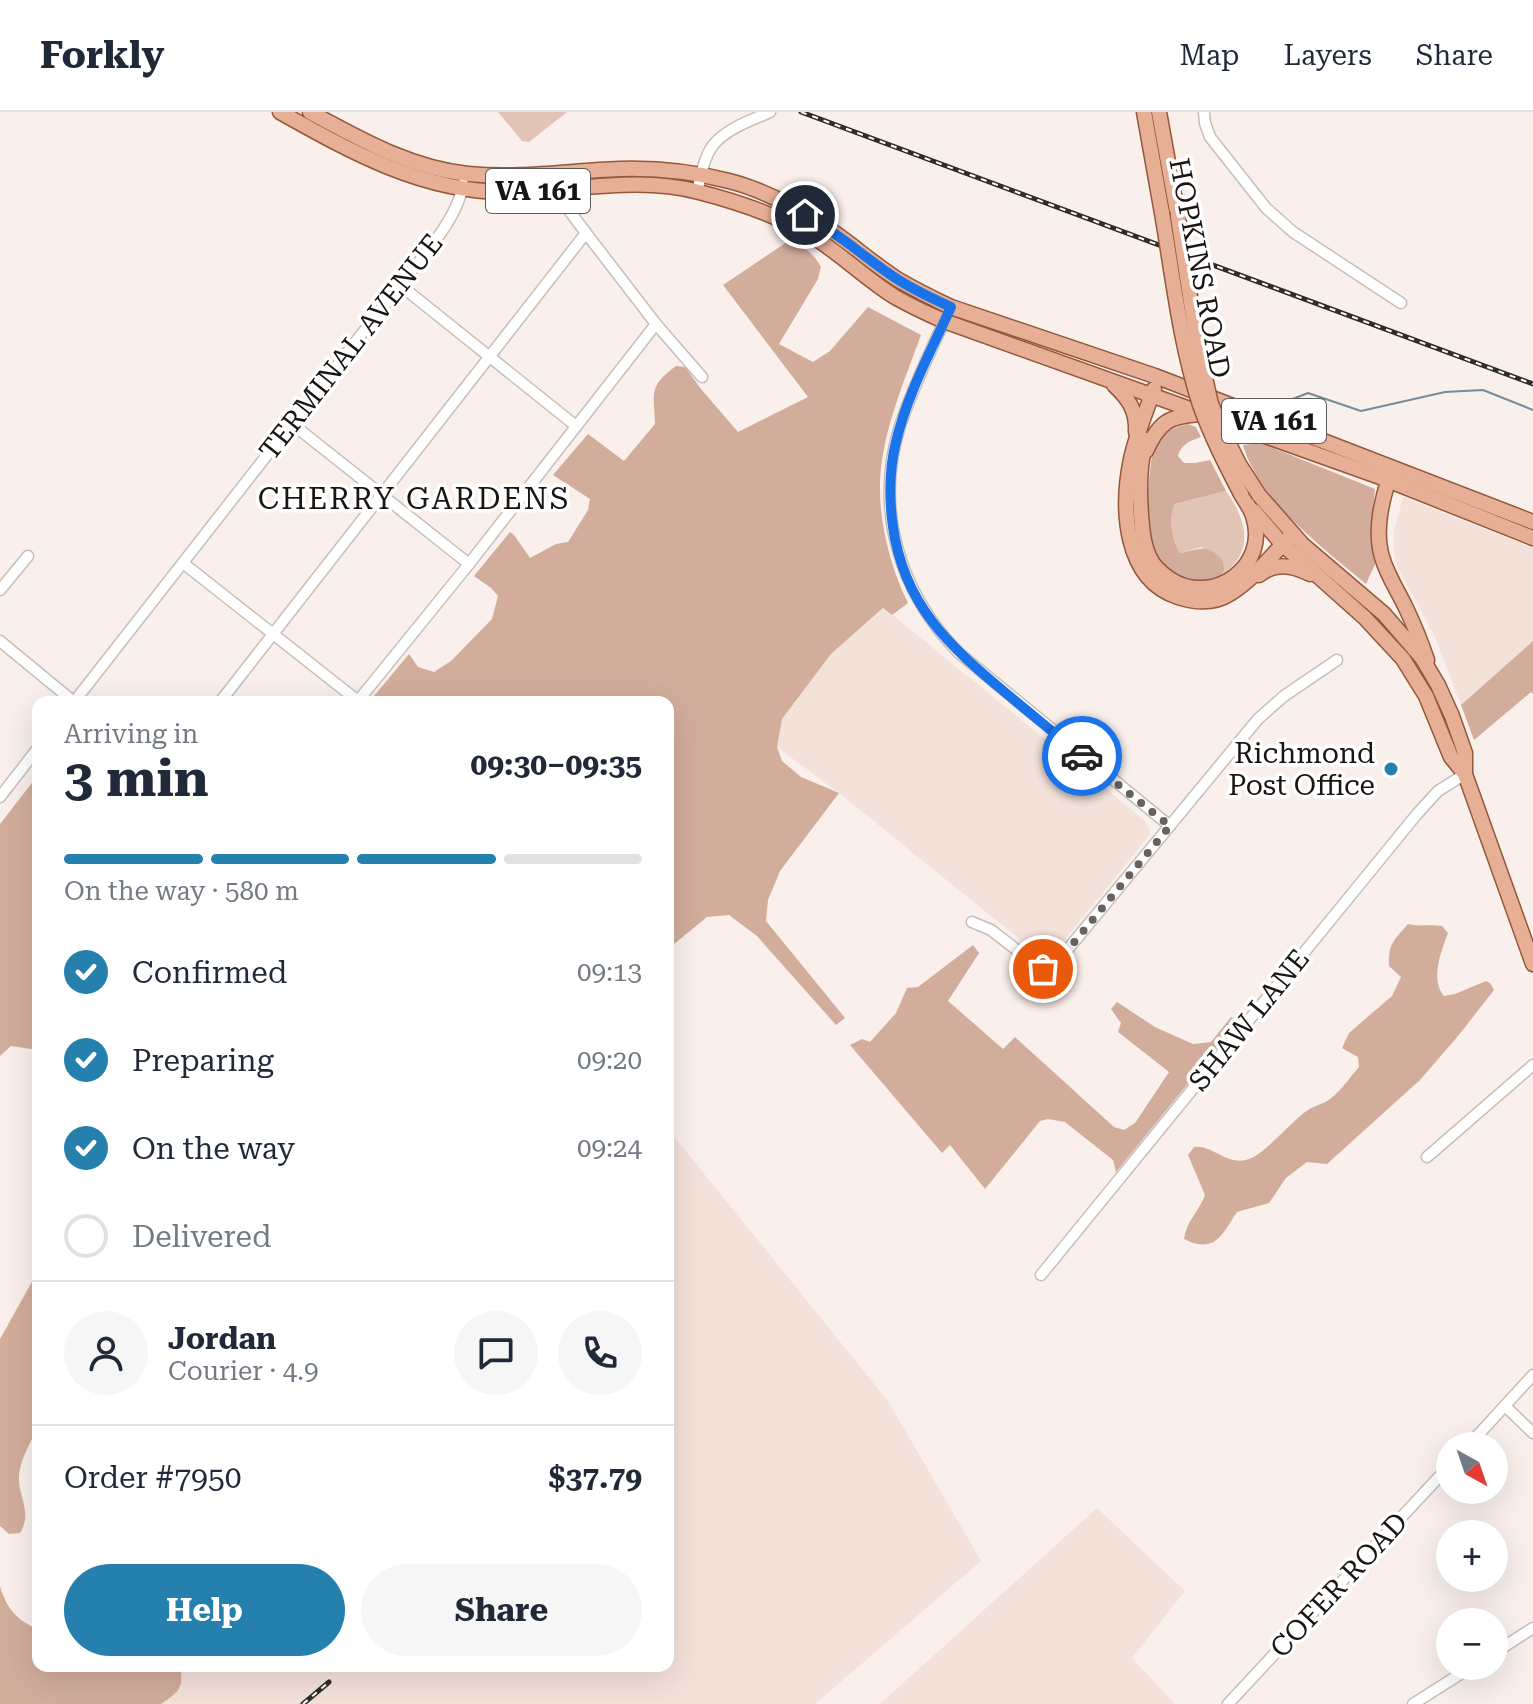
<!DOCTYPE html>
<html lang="en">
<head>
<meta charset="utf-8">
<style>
	:root { --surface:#fff; --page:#f6f6f7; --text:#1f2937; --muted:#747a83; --line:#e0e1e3; --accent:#2580ad }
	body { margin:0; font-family:"Roboto Serif",serif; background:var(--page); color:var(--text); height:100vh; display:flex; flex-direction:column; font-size:30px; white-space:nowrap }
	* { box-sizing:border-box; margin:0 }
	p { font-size:26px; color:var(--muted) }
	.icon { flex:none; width:44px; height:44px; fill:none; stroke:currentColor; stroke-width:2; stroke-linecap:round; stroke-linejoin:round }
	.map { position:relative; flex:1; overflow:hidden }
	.panel { position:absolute; left:32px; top:584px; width:642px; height:976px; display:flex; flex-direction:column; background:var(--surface); border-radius:16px; box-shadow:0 8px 32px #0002 }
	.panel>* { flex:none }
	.needle { width:52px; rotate:140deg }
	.controls { position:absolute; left:1436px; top:1320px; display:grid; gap:16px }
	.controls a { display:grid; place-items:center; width:72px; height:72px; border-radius:50%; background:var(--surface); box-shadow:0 8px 32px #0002; font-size:40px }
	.pin { position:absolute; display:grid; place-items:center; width:68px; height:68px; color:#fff; margin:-34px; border:4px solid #fff; border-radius:50%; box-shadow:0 2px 8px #0007 }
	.courier { position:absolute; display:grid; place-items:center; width:80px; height:80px; margin:-40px; border:6px solid #1a73e8; border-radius:50%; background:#fff; color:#222; box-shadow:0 2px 10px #0007 }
	.headline em { font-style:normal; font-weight:700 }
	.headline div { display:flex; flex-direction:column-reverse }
	.headline { display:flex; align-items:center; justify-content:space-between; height:136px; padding:0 32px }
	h1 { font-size:52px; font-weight:700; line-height:60px }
	.bar { display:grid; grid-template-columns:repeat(4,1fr); gap:12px 8px; align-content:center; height:96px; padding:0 32px }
	.bar i { height:10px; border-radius:6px; background:var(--line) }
	.bar .active { background:var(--accent) }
	.bar p { grid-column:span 4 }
	.line { display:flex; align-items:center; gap:20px; padding:0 32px; border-top:2px solid var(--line) }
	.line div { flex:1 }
	.round { display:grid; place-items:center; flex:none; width:84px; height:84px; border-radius:42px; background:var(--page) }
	ol { padding:0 32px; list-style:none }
	li { display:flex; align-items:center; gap:24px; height:88px }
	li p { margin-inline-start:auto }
	li .icon { padding:8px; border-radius:50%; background:var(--accent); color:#fff; stroke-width:4 }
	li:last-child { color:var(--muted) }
	li i { width:44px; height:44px; border:4px solid var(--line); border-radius:50% }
	.cta { display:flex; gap:16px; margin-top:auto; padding:16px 32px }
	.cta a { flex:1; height:92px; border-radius:48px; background:var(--accent); color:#fff; font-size:32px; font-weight:700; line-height:92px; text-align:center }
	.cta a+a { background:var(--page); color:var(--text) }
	header { display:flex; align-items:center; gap:48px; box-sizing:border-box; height:112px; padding:0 40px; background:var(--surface); border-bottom:2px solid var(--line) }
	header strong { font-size:38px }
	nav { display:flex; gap:44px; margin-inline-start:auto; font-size:28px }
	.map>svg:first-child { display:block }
	.built { fill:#f3e2da }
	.green { fill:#e2c4b6 }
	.forest { fill:#d2ad9c }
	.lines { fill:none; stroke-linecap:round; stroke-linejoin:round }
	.stream { stroke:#748c9b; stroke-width:2 }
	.minor-casing { stroke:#c7beba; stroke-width:13 }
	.major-casing { stroke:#94583b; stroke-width:17 }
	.minor { stroke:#fff; stroke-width:10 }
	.major { stroke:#e7b096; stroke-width:14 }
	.rail-casing { stroke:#302c2a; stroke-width:5 }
	.rail { stroke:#fff; stroke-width:2; stroke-dasharray:6; stroke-linecap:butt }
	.major-bridge-casing { stroke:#94583b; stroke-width:17; stroke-linecap:butt }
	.major-bridge { stroke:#e7b096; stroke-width:14 }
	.done { stroke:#67615f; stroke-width:8; stroke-dasharray:0 14.4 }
	.route { stroke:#1a73e8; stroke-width:10 }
	.poi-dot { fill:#2580ad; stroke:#fff; stroke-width:3 }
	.labels { text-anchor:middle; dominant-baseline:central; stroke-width:7; stroke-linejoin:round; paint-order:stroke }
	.shield { fill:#fff; stroke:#5d5b5a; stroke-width:2 }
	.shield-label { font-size:26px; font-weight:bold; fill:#181513 }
	.street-label { font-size:28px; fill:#181513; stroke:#fff }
	.poi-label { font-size:28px; fill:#181513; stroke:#fff; text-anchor:end }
	.neighbourhood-label { font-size:30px; letter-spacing:2px; fill:#181513; stroke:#fff }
</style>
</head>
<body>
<header>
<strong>Forkly</strong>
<nav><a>Map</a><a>Layers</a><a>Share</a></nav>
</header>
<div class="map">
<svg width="1533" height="1592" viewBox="0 0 1533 1592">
	<rect width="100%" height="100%" fill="#f9efeb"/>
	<g class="built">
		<polygon points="1403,385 1533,436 1533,529 1461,593 1435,525 1397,454 1394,441 1394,419"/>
		<polygon points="884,496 1145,709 1151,721 1053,842 1043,846 839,681 777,635 782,607 831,542"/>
		<polygon points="668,1017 888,1289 981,1449 815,1592 108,1592 102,1554 668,1554"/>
		<polygon points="1097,1396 1185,1479 1132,1546 1175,1592 880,1592"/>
	</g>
	<g class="green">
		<polygon points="498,0 567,0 529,30 522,29"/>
		<path d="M1226,379c22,32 29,61 -6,86l-18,-30 -22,6c-8,-13 -12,-36 -5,-49z"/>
	</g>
	<g class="forest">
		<path d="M787,130c17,3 26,11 34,25l-3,12 -39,65 34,18 17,-11 38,-44 53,28c-17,47 -42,104 -41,155 0,37 12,81 28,113l-16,12 -9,-7 -52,46 -49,65 -5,28 5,14 19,16 38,16 -59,78 -12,29 -2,21 79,97 -9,7 -79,-89 -28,-21 -22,2 -39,32v-247h-299l40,-48 9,13 16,5 17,-11 41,-42 6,-23 -7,-8 -17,-12 36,-44 4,3 16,23 26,-14 12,-2 20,-32 2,-11 -37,-24 35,-41 36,27 31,-37c-1,-32 -7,-37 21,-58l9,1 16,22 37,43 70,-35 -85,-112z"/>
		<path d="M1188,312l8,3 5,10c-11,4 -20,7 -23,19l6,7h11l15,-3 16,31 -51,13c-7,13 -3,36 5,49 20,-4 28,-10 43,8l1,9 -4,7c-18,5 -25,7 -42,-2 -35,-17 -32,-62 -29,-96 2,-13 2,-32 11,-42 7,-7 18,-10 28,-13z"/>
		<path d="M1261,331l114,46 -3,32 5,39 -11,24c-43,-36 -107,-83 -123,-139z"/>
		<polygon points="1533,529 1533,582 1531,580 1474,628 1461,593"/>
		<polygon points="38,663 38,938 11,934 0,944 0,712"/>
		<path d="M1408,812c12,3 22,0 34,2l6,7c-7,19 -18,46 -4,63l11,-2 31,-13 4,2 4,7 -36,46 -38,44 -93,84 -20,-2 -21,16 -17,25 -32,9c-16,24 -22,42 -53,27 2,-17 15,-28 21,-44l-17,-40 6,-8c19,-2 32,18 52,13 19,-5 44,-38 62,-50 7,-5 16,-6 22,-11 11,-8 20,-22 29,-32l-1,-10 -16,-9 7,-15 43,-37 9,-19 -12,-11c-1,-22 5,-26 19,-42z"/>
		<polygon points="973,833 979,841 948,889 1003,937 1015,925 1114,1015 1124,1018 1135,1011 1169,960 1118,920 1121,911 1111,897 1117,890 1155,915 1193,932 1211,930 1231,905 1239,909 1116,1060 1113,1048 1065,1010 1048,1007 1040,1009 985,1077 950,1033 942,1041 850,933 862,927 870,930 896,901 907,876 918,875"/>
		<path d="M38,1159v157c-8,15 -18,32 -19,48 -1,22 14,35 1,57l-11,1 -9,-8v-187z"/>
		<path d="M0,1474c6,21 17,35 38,43v37h142c4,22 -1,26 -19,38h-161z"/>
	</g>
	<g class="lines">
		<polyline class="stream" points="1285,290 1308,281 1361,299 1445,280 1483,278 1533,298"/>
		<defs>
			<g id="minor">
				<polyline points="1204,0 1205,11 1210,25 1266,96 1293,120 1401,191"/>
				<polyline points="559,78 562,89 586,121 656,212 702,265"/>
				<path d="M697,79c4,-14 6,-31 14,-43 13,-19 39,-27 59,-36"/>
				<polyline points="400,173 576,314"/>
				<path d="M946,205c-16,36 -34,72 -46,109 -26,83 -1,166 59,227l211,173"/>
				<polyline points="291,311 469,452"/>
				<polyline points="183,451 358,589 469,452 656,212"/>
				<polyline points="0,478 28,444"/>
				<polyline points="0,529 74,590"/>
				<path d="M74,590l326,-417c22,-28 58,-66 63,-101"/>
				<polyline points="220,590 586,121"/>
				<polyline points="0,685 38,636"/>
				<polyline points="972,810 991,818 1040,856 1047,857 1054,854 1258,607 1284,584 1337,548"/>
				<polyline points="1427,1045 1533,953"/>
				<polyline points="1041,1163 1417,702 1438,679 1465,662"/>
				<polyline points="1505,1294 1533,1321"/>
				<polyline points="1468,1334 1533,1263"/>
				<polyline points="1494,1541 1533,1516"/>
				<polyline points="1228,1592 1450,1353"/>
				<polyline points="1413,1592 1473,1554"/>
			</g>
			<g id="major">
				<path d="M280,0c71,40 143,80 226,80 64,0 131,-17 193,0 39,10 79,23 113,44 29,18 54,43 83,61 16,9 33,17 49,24l436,156 153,61"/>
				<path d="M310,0c50,27 100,56 158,62 52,5 100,-3 152,-5 36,-1 74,3 109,12 32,8 66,26 94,44 25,16 48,37 74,54 17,10 35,19 54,28l204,69 378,146"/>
				<polyline points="1144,0 1162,101"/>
				<polyline points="1159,0 1178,105"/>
				<path d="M1114,273c15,14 23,26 22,47"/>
				<path d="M1154,277c-8,22 -18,47 -23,70 -10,48 -8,120 47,138 18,6 36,7 53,-4 23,-14 42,-40 62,-59"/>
				<path d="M1146,328c-7,24 -7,49 -5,74 1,14 2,29 8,42 4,10 12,17 21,23 43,28 100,-13 83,-63 -2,-7 -8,-15 -12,-22"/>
				<path d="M1146,339c13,-29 23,-35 54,-37"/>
				<path d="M1391,360c-9,27 -17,58 -9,85 5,18 16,34 24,51 8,17 15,34 21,52"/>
				<polyline points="1259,383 1303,433 1384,502 1422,546 1438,573 1452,604 1465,641 1465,662 1533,852"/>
				<polyline points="1254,399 1282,432 1365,506 1403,547 1426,584 1451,645 1465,662"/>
				<path d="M1259,463c16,-13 33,-10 51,-1"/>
			</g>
		</defs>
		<use href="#minor" class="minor-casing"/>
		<use href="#major" class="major-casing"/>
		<use href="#minor" class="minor"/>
		<use href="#major" class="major"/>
		<defs>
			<g id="rail">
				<polyline points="801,0 1533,272"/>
				<polyline points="303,1592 329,1570"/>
			</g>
		</defs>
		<use href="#rail" class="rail-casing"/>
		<use href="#rail" class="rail"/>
		<defs>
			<g id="major-bridge">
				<path d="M1162,101c11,64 18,130 38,192 11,31 26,60 41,89"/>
				<polyline points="1178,105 1197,230 1211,292 1220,314 1239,352 1259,383"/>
			</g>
		</defs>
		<use href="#major-bridge" class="major-bridge-casing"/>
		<use href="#major-bridge" class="major-bridge"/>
	</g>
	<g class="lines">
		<polyline class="done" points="1043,857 1051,856 1057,851 1170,714 1082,644"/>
		<path class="route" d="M805,103c32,17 59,42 89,62 18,12 37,21 57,30 -20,44 -44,88 -55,135 -7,28 -7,57 -3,85 11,78 56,119 114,167 25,21 50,41 75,62"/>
	</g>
	<circle class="poi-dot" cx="1391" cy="657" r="8"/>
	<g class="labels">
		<g class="shield">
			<rect x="486" y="57" width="104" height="44" rx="6"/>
			<rect x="1222" y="287" width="104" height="44" rx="6"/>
		</g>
		<g class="shield-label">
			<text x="538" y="79">VA 161</text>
			<text x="1274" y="309">VA 161</text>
		</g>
		<g class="street-label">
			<text transform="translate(1200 156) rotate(79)">HOPKINS ROAD</text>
			<text transform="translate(351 235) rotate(-52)">TERMINAL AVENUE</text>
			<text transform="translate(1249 908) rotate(-51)">SHAW LANE</text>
			<text transform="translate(1339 1473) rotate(-47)">COFER ROAD</text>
		</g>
		<g class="poi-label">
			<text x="1375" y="641">Richmond<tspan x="1375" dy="32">Post Office</tspan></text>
		</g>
		<g class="neighbourhood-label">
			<text x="414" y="386">CHERRY GARDENS</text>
		</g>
	</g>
</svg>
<div class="controls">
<a><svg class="needle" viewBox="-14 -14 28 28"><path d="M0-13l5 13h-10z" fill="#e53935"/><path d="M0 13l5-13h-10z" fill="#747a83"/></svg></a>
<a>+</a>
<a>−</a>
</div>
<div class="pin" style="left:1043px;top:857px;background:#ea580c"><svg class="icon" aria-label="bag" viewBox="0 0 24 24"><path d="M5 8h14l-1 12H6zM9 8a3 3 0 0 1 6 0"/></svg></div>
<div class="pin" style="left:805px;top:103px;background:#1f2937"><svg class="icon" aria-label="home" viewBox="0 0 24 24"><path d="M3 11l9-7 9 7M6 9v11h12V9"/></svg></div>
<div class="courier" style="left:1082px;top:644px"><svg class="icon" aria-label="car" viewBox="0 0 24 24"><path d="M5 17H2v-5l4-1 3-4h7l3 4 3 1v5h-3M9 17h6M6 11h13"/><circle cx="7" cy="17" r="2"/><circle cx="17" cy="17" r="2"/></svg></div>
<section class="panel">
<div class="headline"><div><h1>3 min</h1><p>Arriving in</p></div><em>09:30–09:35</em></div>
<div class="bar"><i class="active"></i><i class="active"></i><i class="active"></i><i></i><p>On the way · 580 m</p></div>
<ol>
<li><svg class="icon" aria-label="check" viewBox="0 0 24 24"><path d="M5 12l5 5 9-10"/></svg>Confirmed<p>09:13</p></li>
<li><svg class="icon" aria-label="check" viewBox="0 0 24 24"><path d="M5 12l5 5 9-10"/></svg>Preparing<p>09:20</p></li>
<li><svg class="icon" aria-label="check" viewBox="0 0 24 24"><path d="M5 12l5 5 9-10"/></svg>On the way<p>09:24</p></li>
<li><i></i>Delivered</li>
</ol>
<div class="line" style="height:144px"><a class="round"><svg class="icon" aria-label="person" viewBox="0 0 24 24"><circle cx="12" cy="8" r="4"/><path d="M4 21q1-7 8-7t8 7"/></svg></a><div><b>Jordan</b><p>Courier · 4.9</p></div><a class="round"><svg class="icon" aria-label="chat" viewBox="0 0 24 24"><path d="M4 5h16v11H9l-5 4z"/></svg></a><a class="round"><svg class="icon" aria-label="phone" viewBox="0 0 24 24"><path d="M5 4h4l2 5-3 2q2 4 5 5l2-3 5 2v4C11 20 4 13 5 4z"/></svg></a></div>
<div class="line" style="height:104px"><div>Order #7950</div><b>$37.79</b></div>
<div class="cta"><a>Help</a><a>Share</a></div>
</section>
</div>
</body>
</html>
